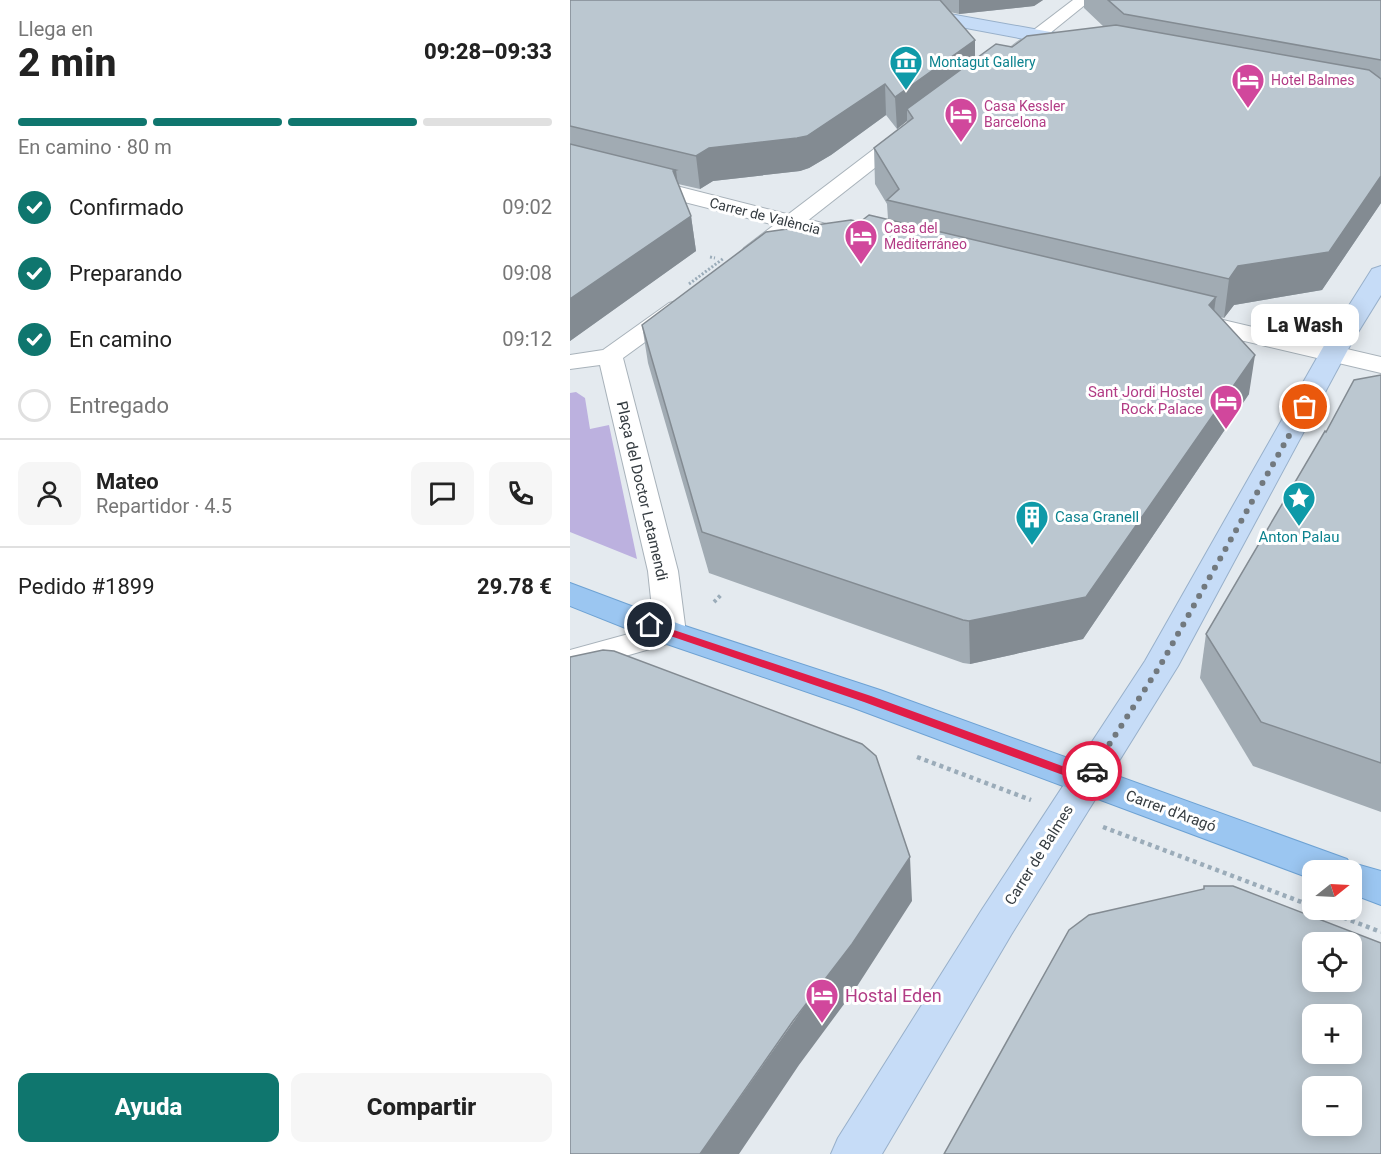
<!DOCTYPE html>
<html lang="es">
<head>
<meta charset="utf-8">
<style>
	:root { --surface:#fff; --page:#f6f6f6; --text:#222; --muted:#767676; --line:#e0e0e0; --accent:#0f766e }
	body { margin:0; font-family:Roboto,sans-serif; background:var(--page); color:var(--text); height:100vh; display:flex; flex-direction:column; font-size:22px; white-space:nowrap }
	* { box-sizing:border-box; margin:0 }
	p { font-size:20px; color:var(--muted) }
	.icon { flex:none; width:33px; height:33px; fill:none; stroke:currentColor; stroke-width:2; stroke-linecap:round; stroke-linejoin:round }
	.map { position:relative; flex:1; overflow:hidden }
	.details { display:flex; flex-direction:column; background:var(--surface); width:570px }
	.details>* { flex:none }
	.needle { width:39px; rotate:72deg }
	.tools { position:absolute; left:732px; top:860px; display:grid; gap:12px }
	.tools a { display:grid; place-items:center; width:60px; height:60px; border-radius:12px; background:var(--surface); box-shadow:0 3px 15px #0003; font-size:30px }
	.pin { position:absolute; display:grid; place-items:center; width:51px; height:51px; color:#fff; margin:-26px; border:3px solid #fff; border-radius:50%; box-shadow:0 2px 6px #0007 }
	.courier { position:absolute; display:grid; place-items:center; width:60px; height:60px; margin:-30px; border:4px solid #e11d48; border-radius:50%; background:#fff; color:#222; box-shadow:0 2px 8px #0007 }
	.bubble { position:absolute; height:42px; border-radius:12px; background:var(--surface); box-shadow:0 3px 15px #0003; font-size:20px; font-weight:800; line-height:42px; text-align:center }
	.summary em { font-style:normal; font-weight:800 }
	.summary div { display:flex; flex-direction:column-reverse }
	.summary { display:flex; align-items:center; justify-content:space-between; height:102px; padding:0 18px }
	h1 { font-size:39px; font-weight:800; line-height:45px }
	.bar { display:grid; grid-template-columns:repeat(4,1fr); gap:9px 6px; align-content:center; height:72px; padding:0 18px }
	.bar i { height:8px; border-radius:4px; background:var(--line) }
	.bar .current { background:var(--accent) }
	.bar p { grid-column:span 4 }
	.line { display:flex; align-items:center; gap:15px; padding:0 18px; border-top:2px solid var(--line) }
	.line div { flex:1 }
	.round { display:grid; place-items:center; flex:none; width:63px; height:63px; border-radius:12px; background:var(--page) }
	ol { padding:0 18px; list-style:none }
	li { display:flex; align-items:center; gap:18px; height:66px }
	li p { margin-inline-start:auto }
	li .icon { padding:6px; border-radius:50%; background:var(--accent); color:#fff; stroke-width:4 }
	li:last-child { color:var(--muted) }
	li i { width:33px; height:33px; border:3px solid var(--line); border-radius:50% }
	.primary-button { display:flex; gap:12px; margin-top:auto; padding:12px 18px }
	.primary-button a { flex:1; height:69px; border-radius:12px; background:var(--accent); color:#fff; font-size:24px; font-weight:800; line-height:69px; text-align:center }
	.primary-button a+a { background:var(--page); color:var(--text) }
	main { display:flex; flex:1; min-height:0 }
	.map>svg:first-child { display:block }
	.green { fill:#bcb1df }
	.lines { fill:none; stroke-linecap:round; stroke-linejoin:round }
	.minor-casing { stroke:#a8b2ba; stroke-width:2 }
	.tertiary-casing { stroke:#a8b2ba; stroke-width:2 }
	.secondary-casing { stroke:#98b0ca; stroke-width:2 }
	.primary-casing { stroke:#6ea2d3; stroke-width:2 }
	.path-far2 { stroke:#9bacb9; stroke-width:3; stroke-dasharray:2 2; stroke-linecap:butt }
	.path-far1 { stroke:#9bacb9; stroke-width:4; stroke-dasharray:3 3; stroke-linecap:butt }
	.path { stroke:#9bacb9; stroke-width:4.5; stroke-dasharray:4 4; stroke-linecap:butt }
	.minor { fill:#fff; fill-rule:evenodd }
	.tertiary { fill:#fff; fill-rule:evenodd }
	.secondary { fill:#c6dcf7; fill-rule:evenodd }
	.primary { fill:#9bc6f1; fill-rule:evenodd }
	.wall { fill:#a1abb3 }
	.shaded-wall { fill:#838b92 }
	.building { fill:#bbc7d0; stroke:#838b92; stroke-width:1.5; fill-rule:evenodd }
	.route { fill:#e11d48 }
	.done { stroke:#72797e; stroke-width:6; stroke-dasharray:0 10.8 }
	.labels { text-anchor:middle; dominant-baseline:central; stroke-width:6; stroke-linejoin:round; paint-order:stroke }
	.far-culture-label { font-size:14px; fill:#0d838f; stroke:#fff; text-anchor:start }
	.far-hotel-label { font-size:14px; fill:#b23c85; stroke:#fff; text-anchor:start }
	.far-street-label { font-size:14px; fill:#353c41; stroke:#fff }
	.hotel-label { font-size:15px; fill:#b23c85; stroke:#fff; text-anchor:end }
	.street-label { font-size:15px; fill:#353c41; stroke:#fff }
	.culture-label { font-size:15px; fill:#0d838f; stroke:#fff; text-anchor:start }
	.near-hotel-label { font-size:18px; fill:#b23c85; stroke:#fff; text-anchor:start }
</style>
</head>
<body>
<main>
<section class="details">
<div class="summary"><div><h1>2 min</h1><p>Llega en</p></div><em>09:28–09:33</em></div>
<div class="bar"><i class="current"></i><i class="current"></i><i class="current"></i><i></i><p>En camino · 80 m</p></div>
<ol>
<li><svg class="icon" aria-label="check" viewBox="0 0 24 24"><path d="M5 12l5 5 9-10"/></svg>Confirmado<p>09:02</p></li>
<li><svg class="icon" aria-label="check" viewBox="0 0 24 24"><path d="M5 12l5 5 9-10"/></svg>Preparando<p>09:08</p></li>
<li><svg class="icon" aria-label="check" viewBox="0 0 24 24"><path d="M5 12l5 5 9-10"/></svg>En camino<p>09:12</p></li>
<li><i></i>Entregado</li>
</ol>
<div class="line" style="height:108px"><a class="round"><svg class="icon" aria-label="person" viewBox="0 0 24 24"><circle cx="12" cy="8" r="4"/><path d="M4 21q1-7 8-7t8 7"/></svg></a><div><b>Mateo</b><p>Repartidor · 4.5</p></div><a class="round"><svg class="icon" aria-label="chat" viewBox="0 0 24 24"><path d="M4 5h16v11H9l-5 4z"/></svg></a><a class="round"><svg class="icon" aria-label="phone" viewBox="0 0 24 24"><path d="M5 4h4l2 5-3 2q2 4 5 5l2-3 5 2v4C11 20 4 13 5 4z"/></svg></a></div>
<div class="line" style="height:78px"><div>Pedido #1899</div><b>29.78 €</b></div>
<div class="primary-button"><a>Ayuda</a><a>Compartir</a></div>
</section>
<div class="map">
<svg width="811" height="1154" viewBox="0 0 811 1154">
	<rect width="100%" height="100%" fill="#e4eaef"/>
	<polygon class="green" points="6,392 15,398 20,429 39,425 67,559 0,532 0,393"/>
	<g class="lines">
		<defs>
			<g id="minor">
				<polygon points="503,0 521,0 448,59 436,59 433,55 436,51"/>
				<polygon points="336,128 343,130 346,134 343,138 190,258 182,260 174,258 171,253 174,248 329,130"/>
				<polygon points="107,301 115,303 119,308 115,313 53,358 108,571 116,633 111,640 0,672 0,650 84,627 78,571 30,365 0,369 0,355 33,350 99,303"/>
			</g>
			<g id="tertiary">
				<polygon points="0,159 288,232 292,237 288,242 280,244 0,173"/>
				<polygon points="619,312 811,357 811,373 610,326 606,320 610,314"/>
			</g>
			<g id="secondary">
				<polygon points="264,0 302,0 508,37 515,39 517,43 515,47 508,49 273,5 267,4"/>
				<polygon points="811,266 811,295 782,342 608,666 441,935 312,1154 261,1154 268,1138 411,911 575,661 756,342 802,269"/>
			</g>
			<polygon id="primary" points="0,583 112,625 310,690 777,859 779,862 811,871 811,905 782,894 782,870 742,870 742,879 284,708 88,641 0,606"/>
		</defs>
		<use href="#minor" class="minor-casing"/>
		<use href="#tertiary" class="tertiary-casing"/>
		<use href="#secondary" class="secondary-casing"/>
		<use href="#primary" class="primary-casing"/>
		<g class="path-far2">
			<polyline points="140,257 145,258"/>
			<polyline points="119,284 154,258"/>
		</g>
		<polyline class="path-far1" points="144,602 151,595"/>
		<g class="path">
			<polyline points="347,757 461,800"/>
			<polyline points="533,827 742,906"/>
			<polyline points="751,909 811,932"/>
		</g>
		<use href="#minor" class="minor"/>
		<use href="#tertiary" class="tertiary"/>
		<use href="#secondary" class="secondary"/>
		<use href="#primary" class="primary"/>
	</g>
	<g class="wall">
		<polygon points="0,0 473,0 464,6 389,14 380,12 405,59 442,47 534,27 514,8 514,0 811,0 811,203 752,290 664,305 654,318 650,317 679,394 513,639 400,664 393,663 139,573 78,363 72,325 290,222 318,219 317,204 305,184 304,148 337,123 337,121 327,129 316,115 261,155 239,168 230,171 143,181 130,189 108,184 121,216 126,251 0,341"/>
		<polygon points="811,375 811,812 683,766 630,678 636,634 756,432"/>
	</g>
	<g class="shaded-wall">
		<polygon points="389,0 473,0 464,6 389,14"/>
		<polygon points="405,40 405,70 337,109 337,121 327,129 325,97"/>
		<polygon points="315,84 316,115 261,155 239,168 230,171 143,181 130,189 126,156 139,148"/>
		<polygon points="106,170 110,203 103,171"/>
		<polygon points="811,176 811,203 752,290 664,305 654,318 659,279 668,266"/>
		<polygon points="121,216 126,251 0,341 0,299"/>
		<polygon points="646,297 641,335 639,305"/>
		<polygon points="685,355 679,394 513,639 400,664 399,621"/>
		<polygon points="340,857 342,901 286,988 229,1065 169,1154 130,1154"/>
	</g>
	<g class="building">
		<polygon points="0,0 370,0 405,40 325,97 315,84 237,136 227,138 139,148 126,156 0,126"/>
		<polygon points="538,0 811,0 811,60 554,14"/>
		<polygon points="546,25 799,70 811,79 811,176 759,252 668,266 659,279 317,200 329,189 304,148 343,118 337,109 426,44 442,47 457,36"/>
		<polygon points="0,144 106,170 103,171 121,216 0,299"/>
		<polygon points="299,215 646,297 639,305 685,355 516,597 399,621 393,620 132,532 72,325 196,232 281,220 290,222"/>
		<polygon points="811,375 811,763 691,722 636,634 755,431 756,432 784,380"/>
		<polygon points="33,650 44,651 292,744 306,756 340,857 282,944 223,1021 130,1154 0,1154 0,657"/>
		<path d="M634,886h29l148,57v211h-437l125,-224 20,-15 115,-26zM742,942h40v39h-40zM742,1014h40v39h-40zM742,1086h40v39h-40z"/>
	</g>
	<polygon class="route" points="80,622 301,696 514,774 518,768 522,766 528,771 520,782 512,782 294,702 77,628 77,623"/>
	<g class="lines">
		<polyline class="done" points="522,771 590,666 735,407"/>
	</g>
	<defs>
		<symbol id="museum-pin" viewBox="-11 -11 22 30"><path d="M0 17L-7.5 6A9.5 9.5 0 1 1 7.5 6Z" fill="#0f9aa8" stroke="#fff"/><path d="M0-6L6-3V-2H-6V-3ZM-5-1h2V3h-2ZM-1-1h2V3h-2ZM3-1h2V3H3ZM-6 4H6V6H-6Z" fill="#fff"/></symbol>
		<symbol id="hotel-pin" viewBox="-11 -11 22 30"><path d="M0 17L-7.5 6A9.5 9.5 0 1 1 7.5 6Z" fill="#d1479c" stroke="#fff"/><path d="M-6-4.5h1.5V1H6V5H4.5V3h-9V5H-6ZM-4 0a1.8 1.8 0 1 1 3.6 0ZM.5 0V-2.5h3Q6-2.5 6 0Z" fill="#fff"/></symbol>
		<symbol id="sight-pin" viewBox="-11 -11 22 30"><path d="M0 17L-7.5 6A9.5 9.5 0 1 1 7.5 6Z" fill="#0f9aa8" stroke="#fff"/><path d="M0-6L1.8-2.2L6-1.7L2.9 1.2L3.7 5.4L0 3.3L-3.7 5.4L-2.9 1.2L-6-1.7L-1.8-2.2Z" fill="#fff"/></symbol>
		<symbol id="building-pin" viewBox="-11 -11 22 30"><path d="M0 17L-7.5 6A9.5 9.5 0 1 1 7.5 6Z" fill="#0f9aa8" stroke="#fff"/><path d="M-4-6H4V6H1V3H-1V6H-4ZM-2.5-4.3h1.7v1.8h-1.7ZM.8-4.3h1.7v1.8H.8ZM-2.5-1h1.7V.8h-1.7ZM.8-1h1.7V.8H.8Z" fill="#fff"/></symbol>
	</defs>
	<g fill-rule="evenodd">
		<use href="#museum-pin" x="317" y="43" width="38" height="52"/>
		<use href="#hotel-pin" x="659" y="61" width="38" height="52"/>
		<use href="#hotel-pin" x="372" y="95" width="38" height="52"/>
		<use href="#hotel-pin" x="272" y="217" width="38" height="52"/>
		<use href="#hotel-pin" x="637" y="382" width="38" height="52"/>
		<use href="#sight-pin" x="710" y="479" width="38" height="52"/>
		<use href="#building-pin" x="443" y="498" width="38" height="52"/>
		<use href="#hotel-pin" x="233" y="976" width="38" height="52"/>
	</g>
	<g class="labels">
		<g class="far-culture-label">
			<text x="359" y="62">Montagut Gallery</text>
		</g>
		<g class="far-hotel-label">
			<text x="701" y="80">Hotel Balmes</text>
			<text x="414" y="106">Casa Kessler<tspan x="414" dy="16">Barcelona</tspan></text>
			<text x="314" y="228">Casa del<tspan x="314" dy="16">Mediterráneo</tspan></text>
		</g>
		<g class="far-street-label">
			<text transform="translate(195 216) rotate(14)">Carrer de València</text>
		</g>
		<g class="hotel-label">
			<text x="633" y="392">Sant Jordi Hostel<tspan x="633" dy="17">Rock Palace</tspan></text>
		</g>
		<g class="street-label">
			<text transform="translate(72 491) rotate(77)">Plaça del Doctor Letamendi</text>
			<text transform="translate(601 811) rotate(20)">Carrer d'Aragó</text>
			<text transform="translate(469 855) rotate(-58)">Carrer de Balmes</text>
		</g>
		<g class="culture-label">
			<text x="485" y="517">Casa Granell</text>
			<text x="729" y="537" text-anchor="middle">Anton Palau</text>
		</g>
		<g class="near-hotel-label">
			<text x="275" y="995">Hostal Eden</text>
		</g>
	</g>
</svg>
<div class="tools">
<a><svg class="needle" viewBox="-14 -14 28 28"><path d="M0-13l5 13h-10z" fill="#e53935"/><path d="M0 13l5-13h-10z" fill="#767676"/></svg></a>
<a><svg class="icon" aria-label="locate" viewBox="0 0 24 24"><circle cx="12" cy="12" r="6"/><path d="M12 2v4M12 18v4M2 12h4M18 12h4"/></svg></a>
<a>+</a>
<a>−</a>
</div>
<div class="pin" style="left:735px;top:407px;background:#ea580c"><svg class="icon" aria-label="bag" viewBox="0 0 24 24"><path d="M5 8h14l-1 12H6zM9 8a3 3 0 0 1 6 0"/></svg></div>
<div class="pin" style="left:80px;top:625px;background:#1f2937"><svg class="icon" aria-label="home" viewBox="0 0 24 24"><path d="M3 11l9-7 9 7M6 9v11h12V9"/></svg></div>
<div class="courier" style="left:522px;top:771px"><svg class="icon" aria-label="car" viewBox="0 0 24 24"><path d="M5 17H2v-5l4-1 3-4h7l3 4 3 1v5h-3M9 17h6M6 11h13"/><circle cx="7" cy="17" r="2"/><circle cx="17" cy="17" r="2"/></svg></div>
<div class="bubble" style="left:681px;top:304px;width:108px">La Wash</div>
</div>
</main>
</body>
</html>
